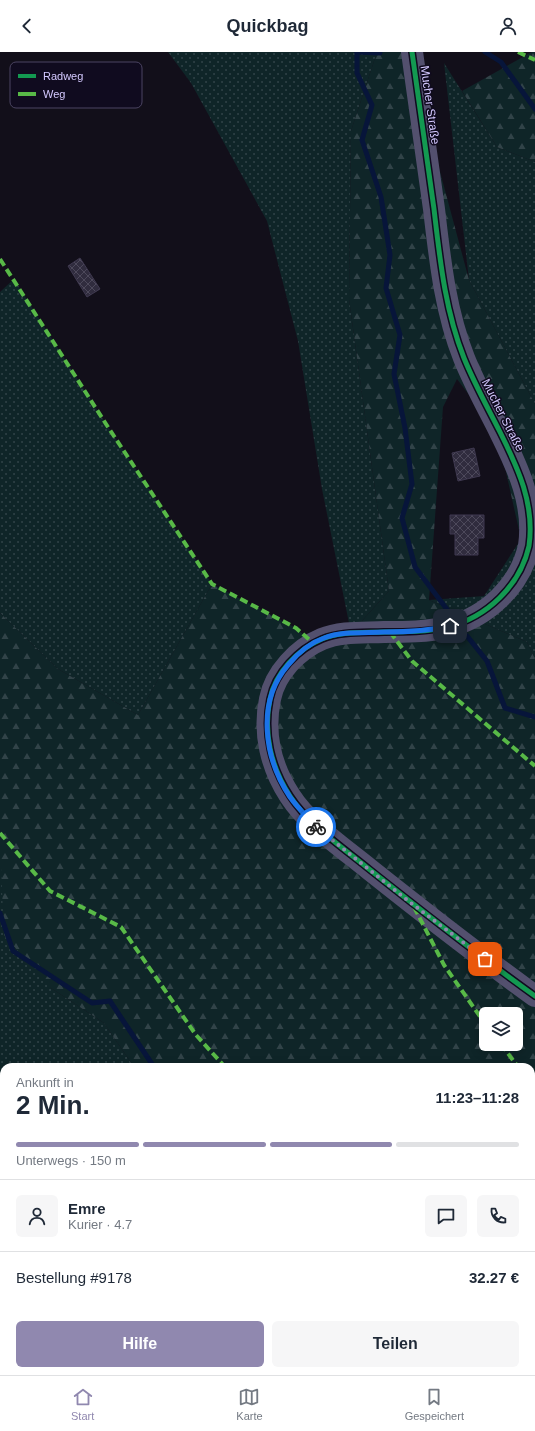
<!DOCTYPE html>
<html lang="de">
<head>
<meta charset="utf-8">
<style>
	:root { --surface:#fff; --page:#f6f6f7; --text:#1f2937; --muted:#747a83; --line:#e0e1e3; --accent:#9088af }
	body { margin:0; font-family:Helvetica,sans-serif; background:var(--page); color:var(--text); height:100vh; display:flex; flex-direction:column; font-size:15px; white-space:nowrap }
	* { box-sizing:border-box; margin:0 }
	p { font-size:13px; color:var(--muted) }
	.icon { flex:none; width:22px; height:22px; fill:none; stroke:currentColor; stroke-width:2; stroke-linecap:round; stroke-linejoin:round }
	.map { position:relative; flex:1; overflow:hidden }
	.side { position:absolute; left:0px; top:1011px; width:535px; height:312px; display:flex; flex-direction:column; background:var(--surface); border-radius:12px 12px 0 0; box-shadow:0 2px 10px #0003 }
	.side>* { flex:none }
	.buttons { position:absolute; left:479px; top:955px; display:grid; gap:8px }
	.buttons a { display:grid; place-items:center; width:44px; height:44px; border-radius:6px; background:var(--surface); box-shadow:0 2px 10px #0003; font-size:20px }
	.pin { position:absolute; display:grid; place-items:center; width:34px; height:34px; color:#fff; margin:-17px; border-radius:8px; box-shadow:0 2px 6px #0006 }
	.courier { position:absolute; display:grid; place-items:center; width:40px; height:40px; margin:-20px; border:3px solid #1a73e8; border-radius:50%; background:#fff; color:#222; box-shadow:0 1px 5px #0007 }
	.summary em { font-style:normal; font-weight:700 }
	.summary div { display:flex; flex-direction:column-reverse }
	.summary { display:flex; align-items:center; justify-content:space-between; height:68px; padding:0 16px }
	h1 { font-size:26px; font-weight:700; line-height:30px }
	.bar { display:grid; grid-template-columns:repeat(4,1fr); gap:6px 4px; align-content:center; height:48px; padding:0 16px }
	.bar i { height:5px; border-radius:3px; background:var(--line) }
	.bar .on { background:var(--accent) }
	.bar p { grid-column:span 4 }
	.line { display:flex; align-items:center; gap:10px; padding:0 16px; border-top:1px solid var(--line) }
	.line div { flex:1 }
	.round { display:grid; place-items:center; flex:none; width:42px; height:42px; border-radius:6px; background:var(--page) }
	.primary-button { display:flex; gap:8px; margin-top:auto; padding:8px 16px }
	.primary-button a { flex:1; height:46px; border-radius:6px; background:var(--accent); color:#fff; font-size:16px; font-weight:700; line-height:46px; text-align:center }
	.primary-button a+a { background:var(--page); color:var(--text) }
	header { display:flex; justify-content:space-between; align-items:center; height:52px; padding:0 16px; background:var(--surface); font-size:18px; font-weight:700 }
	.tab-bar { display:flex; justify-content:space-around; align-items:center; height:56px; border-top:1px solid var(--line); background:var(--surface); font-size:11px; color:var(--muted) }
	.tab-bar a { display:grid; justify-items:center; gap:2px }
	.tab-bar .on { color:var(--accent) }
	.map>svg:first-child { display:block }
	.grass { fill:url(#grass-dots) }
	.forest { fill:url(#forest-firs); fill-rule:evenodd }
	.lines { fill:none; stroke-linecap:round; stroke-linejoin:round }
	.stream { stroke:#07153a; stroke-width:5 }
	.building { fill:url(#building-cross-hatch); stroke:#3f3950 }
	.secondary { stroke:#53506e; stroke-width:22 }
	.quiet { stroke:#58b947; stroke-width:4; stroke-dasharray:8 4; stroke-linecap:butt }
	.cycleway-casing { stroke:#100b1f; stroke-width:8 }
	.cycleway { stroke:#139951; stroke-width:5 }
	.done { stroke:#9088af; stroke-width:4; stroke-dasharray:0 7.2 }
	.route { stroke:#1a73e8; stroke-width:5 }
	.labels { text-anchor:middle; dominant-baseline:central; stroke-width:3; stroke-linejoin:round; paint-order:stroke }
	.street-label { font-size:12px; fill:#d4c9ff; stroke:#100b1f }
	.key { fill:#100b1f; stroke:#4b4462; stroke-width:1 }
	.key-label { font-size:11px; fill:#d4c9ff }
</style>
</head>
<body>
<header><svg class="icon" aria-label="back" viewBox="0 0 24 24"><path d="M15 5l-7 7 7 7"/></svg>Quickbag<svg class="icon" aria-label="person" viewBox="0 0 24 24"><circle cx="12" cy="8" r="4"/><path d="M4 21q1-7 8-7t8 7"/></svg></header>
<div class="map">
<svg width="535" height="1323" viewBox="0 0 535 1323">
	<defs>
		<pattern id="grass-dots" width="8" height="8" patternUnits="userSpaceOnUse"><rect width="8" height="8" fill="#0f2528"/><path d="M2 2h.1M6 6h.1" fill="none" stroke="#314348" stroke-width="1.8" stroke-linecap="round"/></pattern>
		<pattern id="forest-firs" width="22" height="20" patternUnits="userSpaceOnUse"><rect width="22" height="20" fill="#0f2528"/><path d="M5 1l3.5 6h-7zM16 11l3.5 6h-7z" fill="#314348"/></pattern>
		<pattern id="building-cross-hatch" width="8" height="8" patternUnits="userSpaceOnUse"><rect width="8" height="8" fill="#302c3e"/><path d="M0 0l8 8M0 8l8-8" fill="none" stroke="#4d495b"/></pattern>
	</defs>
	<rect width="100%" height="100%" fill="#120f1a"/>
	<g class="grass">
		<polygon points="168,0 377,0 351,79 349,247 389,539 351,581 322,437 298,289 267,169 191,31"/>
		<polygon points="444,11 497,95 535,110 535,352 469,228"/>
		<polygon points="14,227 106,372 212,532 138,663 58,617 0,561 0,240"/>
		<polygon points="521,487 535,498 535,607 527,590 429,548 484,544"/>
		<polygon points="0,793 51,936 104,971 134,1015 4,1015 4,1159 0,1156"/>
		<polygon points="531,1214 535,1214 535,1320 531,1319"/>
		<polygon points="151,1319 291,1319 292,1323 153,1323"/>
	</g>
	<g class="forest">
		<path d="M377,0h31l61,228 66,124v146l-14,-11 -24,-107 -40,-53 -14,28 -14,193 98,42 8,17v607l-4,-1v-198h-397l-30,-44 -53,-35 -47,-53 -4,-90v-232l58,56 80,46 74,-131 84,44 17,15 38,-10 38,-42 -40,-292 2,-168zM486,962h30v30h-30z"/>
		<polygon points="532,0 535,0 535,110 497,95 462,39"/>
		<polygon points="0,1156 4,1159 4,1319 151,1319 153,1323 0,1323"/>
		<polygon points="291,1319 531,1319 535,1320 535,1323 292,1323"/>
	</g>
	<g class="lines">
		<g class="stream">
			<polyline points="357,0 357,21 372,53 362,88 381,145 390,203 386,236 400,283 394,322 405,376 412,432 402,466 415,515 449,560"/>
			<polyline points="357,0 380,1"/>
			<polyline points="485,0 501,10 535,57"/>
			<polyline points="467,584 487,609 505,656 535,665"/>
			<polyline points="0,861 13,899 92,951 110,949 154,1015"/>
			<polyline points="512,1319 517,1320 535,1320"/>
		</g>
	</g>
	<g class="building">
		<polygon points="80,206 100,237 87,245 68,214"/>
		<polygon points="474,396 480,424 458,429 452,401"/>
		<polygon points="450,463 484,463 484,486 478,486 478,503 455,503 455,482 450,482"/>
	</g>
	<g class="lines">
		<path class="secondary" d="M412,0c7,52 15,105 22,157 6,51 11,101 30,149 10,25 24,50 36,74 18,36 35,72 29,114 -9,40 -42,71 -81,81 -21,5 -43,5 -64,5 -20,1 -43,-1 -62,7 -24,10 -47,34 -52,60 -7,34 1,68 20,97 18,28 52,51 79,73 54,43 109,86 166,127"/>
		<g class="quiet">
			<polyline points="518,0 535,8"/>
			<polyline points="0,207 106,372 212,532 296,576 313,591"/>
			<polyline points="390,580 412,609 535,714"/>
			<polyline points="0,781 50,839 121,875 196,983 225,1015"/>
			<polyline points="414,855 444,913 486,973"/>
			<polyline points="501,992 518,1015"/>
			<polyline points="531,1032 535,1037"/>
			<polyline points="0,1147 4,1150"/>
			<polyline points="155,1319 157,1323"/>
			<polyline points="498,1319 502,1323"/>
			<polyline points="482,1323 483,1319"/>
		</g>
		<defs>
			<path id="cycleway" d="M412,0c7,52 15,105 22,157 6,51 11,101 30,149 10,25 24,50 36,74 18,36 35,72 29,114 -9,40 -42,71 -81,81 -21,5 -43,5 -64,5 -20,1 -43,-1 -62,7 -24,10 -47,34 -52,60 -7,34 1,68 20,97 18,28 52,51 79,73 54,43 109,86 166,127"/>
		</defs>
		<use href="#cycleway" class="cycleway-casing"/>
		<use href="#cycleway" class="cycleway"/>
	</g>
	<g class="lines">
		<polyline class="done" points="316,775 411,851 485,907"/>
		<path class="route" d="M316,775c-8,-9 -19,-20 -26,-30 -26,-39 -34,-95 -2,-132 10,-12 21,-22 36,-27 18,-7 40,-5 60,-6 22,0 44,-1 66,-6"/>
	</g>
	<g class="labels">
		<g class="street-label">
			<text transform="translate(430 53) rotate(82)">Mucher Straße</text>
			<text transform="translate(503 363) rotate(63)">Mucher Straße</text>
		</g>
	</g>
	<rect x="10" y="10" width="132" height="46" rx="6" class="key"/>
	<rect x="18" y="22" width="18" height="4" fill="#139951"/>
	<rect x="18" y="40" width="18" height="4" fill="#58b947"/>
	<g class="key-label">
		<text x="43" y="28">Radweg</text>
		<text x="43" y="46">Weg</text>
	</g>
</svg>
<div class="buttons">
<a><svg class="icon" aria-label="layers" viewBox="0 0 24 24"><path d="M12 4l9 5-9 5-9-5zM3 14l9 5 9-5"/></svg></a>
</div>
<div class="pin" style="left:485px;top:907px;background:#ea580c"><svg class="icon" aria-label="bag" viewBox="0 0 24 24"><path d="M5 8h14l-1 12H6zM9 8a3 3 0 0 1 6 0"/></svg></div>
<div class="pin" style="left:450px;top:574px;background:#1f2937"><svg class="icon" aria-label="home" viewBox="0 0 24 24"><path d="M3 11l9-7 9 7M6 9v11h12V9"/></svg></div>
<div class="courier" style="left:316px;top:775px"><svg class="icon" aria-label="bike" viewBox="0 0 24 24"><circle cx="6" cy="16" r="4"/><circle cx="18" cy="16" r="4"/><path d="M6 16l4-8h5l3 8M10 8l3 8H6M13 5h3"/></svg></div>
<section class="side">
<div class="summary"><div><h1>2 Min.</h1><p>Ankunft in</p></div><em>11:23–11:28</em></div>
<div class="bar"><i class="on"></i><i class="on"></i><i class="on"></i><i></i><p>Unterwegs · 150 m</p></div>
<div class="line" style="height:72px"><a class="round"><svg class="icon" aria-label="person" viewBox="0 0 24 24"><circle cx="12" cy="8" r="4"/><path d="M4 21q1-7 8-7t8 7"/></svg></a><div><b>Emre</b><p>Kurier · 4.7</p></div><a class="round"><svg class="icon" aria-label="chat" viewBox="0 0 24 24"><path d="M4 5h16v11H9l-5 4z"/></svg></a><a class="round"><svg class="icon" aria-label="phone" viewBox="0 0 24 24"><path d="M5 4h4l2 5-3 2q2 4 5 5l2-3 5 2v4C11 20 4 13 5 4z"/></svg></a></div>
<div class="line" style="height:52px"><div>Bestellung #9178</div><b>32.27 €</b></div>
<div class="primary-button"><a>Hilfe</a><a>Teilen</a></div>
</section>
</div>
<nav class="tab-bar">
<a class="on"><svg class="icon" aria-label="home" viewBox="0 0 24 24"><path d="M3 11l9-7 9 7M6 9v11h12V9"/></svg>Start</a>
<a><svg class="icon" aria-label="map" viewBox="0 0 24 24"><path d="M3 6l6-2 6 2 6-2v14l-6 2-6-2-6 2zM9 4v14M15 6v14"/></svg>Karte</a>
<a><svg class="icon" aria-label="saved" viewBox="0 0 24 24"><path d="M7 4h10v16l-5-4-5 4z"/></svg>Gespeichert</a>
</nav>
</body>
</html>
